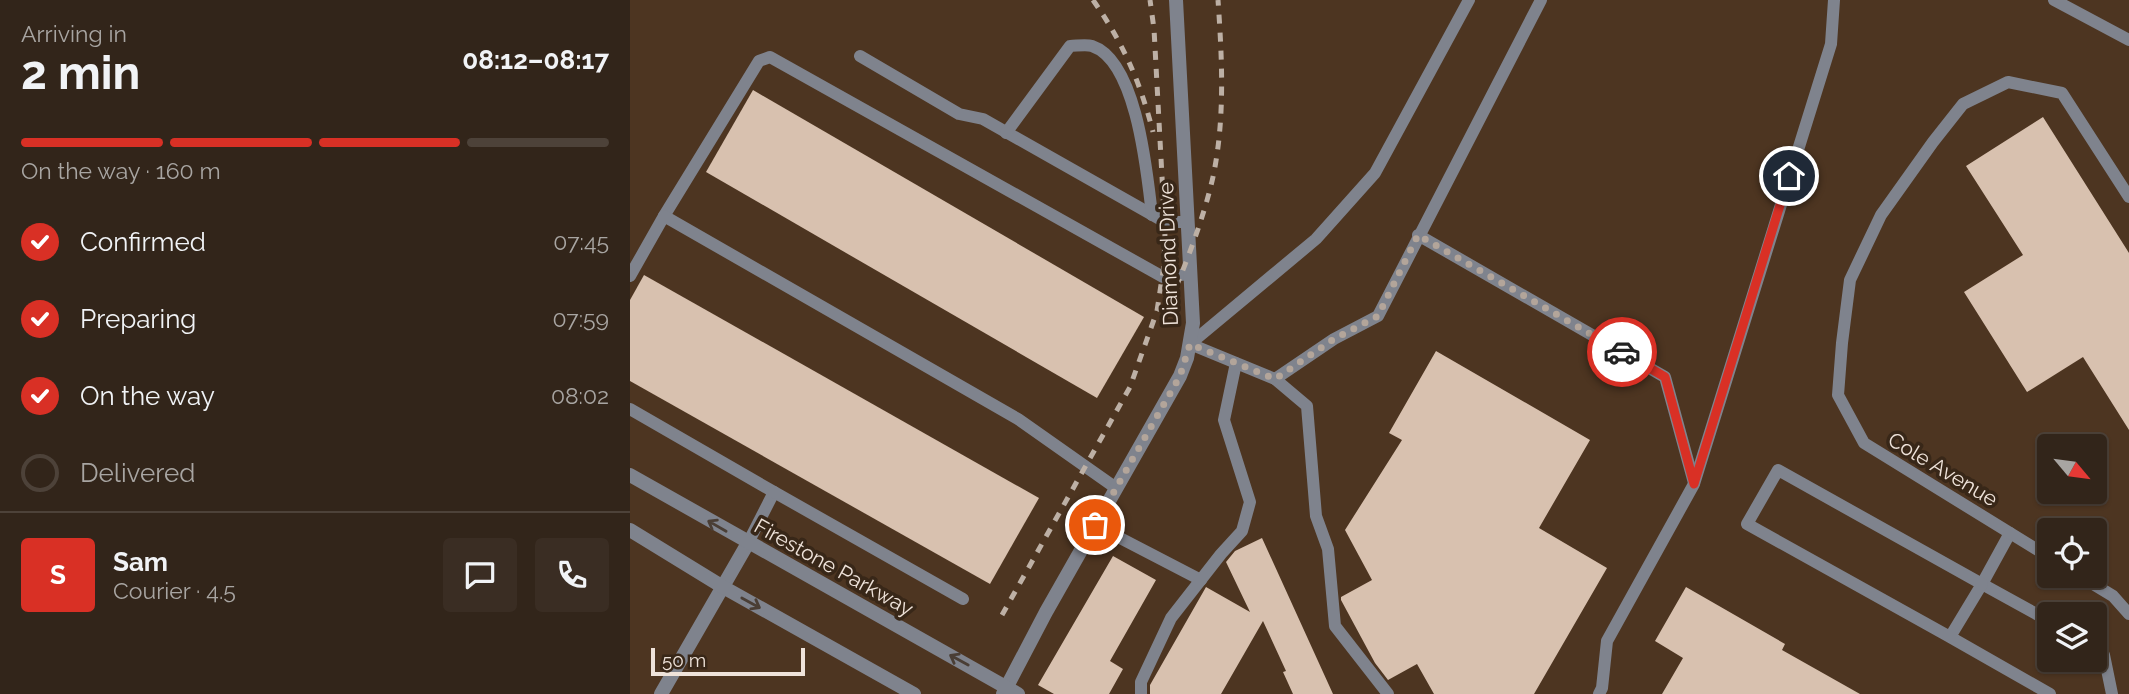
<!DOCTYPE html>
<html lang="en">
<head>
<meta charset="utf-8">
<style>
	:root { --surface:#32251a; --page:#3a2d23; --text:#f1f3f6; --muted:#a8a5a2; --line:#4d4239; --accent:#d93025 }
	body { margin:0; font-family:Raleway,sans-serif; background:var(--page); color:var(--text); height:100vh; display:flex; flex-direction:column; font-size:26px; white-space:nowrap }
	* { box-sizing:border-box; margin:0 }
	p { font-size:23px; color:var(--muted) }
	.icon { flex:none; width:38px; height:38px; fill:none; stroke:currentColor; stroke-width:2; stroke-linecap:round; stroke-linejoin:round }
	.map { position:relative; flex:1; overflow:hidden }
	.sheet { display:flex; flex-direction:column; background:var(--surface); width:630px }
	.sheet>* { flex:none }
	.needle { width:46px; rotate:119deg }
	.tools { position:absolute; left:1407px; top:434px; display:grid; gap:14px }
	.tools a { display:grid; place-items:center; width:70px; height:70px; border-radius:7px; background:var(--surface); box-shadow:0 2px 5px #0004,0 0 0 2px var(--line); font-size:35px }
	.scale { position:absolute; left:21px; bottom:18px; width:154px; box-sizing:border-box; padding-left:7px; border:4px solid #efe3da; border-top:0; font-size:19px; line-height:24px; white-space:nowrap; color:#efe3da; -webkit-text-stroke:5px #382718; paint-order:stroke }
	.pin { position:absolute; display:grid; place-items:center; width:60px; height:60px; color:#fff; margin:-30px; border:4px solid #fff; border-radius:50%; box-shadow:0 2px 7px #0007 }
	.courier { position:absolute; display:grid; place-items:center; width:70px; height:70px; margin:-35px; border:5px solid #d93025; border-radius:50%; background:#fff; color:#222; box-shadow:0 2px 9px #0007 }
	.head em { font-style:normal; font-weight:700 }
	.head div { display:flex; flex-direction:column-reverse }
	.head { display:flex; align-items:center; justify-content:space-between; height:119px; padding:0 21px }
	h1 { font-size:46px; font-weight:700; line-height:52px }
	.bar { display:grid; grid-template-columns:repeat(4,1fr); gap:10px 7px; align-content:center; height:84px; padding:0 21px }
	.bar i { height:9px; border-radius:5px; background:var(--line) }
	.bar .selected { background:var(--accent) }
	.bar p { grid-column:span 4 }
	.line { display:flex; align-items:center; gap:18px; padding:0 21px; border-top:2px solid var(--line) }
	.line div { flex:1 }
	.round { display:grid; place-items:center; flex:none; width:74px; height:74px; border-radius:7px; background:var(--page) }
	ol { padding:0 21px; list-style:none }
	li { display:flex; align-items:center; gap:21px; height:77px }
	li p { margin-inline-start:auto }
	li .icon { padding:7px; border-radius:50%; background:var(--accent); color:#fff; stroke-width:4 }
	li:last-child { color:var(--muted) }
	li i { width:38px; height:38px; border:4px solid var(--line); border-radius:50% }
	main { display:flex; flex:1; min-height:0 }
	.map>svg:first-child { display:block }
	.built { fill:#4d3521; fill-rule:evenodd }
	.building { fill:#d8c1af }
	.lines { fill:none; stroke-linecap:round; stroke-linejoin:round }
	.service { stroke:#7f838d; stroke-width:12 }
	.minor { stroke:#7f838d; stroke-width:14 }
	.tertiary { stroke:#7f838d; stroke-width:14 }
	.rail { stroke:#bdb0a5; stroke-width:5; stroke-dasharray:9 9; stroke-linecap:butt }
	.oneway { stroke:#4a3e35 }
	.done { stroke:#b3a59a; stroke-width:7; stroke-dasharray:0 12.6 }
	.route { stroke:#d93025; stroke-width:9 }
	.labels { text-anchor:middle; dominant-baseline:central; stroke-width:7; stroke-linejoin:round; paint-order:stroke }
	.street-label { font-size:21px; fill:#efe3da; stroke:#382718 }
</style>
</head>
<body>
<main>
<section class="sheet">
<div class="head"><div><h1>2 min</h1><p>Arriving in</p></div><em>08:12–08:17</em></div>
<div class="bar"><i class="selected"></i><i class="selected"></i><i class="selected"></i><i></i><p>On the way · 160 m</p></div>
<ol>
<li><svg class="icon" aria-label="check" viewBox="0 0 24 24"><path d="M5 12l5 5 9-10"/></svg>Confirmed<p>07:45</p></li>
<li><svg class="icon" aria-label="check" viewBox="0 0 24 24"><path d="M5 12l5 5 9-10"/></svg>Preparing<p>07:59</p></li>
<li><svg class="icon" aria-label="check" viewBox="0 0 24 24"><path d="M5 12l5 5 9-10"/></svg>On the way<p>08:02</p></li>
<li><i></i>Delivered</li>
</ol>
<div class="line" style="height:126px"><b class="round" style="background:var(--accent);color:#fff">S</b><div><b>Sam</b><p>Courier · 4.5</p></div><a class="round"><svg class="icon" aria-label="chat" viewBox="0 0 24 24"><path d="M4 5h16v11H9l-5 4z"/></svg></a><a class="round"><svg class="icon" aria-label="phone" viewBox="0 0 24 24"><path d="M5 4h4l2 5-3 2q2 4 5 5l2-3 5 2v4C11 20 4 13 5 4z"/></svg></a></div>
</section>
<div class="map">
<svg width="1499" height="694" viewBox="0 0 1499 694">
	<rect width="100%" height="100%" fill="#433122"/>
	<path class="built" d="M0,0h1499v694h-1499zM1419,446h46v46h-46zM1419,530h46v46h-46zM1419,614h46v46h-46z"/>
	<g class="building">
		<polygon points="123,90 514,317 467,398 76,172"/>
		<polygon points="1413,117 1499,253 1499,430 1453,357 1397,392 1334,292 1393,255 1336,166"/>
		<polygon points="14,275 409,498 360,584 0,381 0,300"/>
		<polygon points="806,351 960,440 909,528 977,568 904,694 804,694 787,664 758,680 745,663 711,600 711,597 742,580 715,530 772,440 759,433"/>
		<polygon points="632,538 703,694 663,694 653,672 656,671 633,621 591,694 520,694 520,685 576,587 620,612 596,562 605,551"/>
		<polygon points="483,556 526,580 480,661 493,669 479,694 424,694 408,685"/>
		<polygon points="1056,587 1155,644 1152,650 1230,694 1032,694 1053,658 1025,641"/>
	</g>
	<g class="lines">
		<g class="service">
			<polyline points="1424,0 1499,40"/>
			<polyline points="230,56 329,114 353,119 535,222 557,222"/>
			<path d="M376,133l64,-87c6,0 16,-2 22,0 45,15 55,127 60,169"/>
			<polyline points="34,216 129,61 140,57 533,277 559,274"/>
			<polyline points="788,235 1035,377 1064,483"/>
			<polyline points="0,276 34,216 388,419 486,488"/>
			<polyline points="645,379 560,344 686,239 745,173 839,0"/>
			<polyline points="0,409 144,492 118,543"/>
			<polyline points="144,492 333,599"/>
			<polyline points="465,525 571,580"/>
			<polyline points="1380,533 1352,584 1419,621"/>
			<polyline points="1419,557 1234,443 1208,395 1212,343 1220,280 1251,215 1303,142 1333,104 1378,82 1432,93 1499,197"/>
			<polyline points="1450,576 1483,596 1499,614"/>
			<polyline points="1320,637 1117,524 1148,470 1352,584 1320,637 1420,694"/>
			<polyline points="1465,648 1474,655 1482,694"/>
			<polyline points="511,694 511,682 541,618 591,554 612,531 620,502 594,420 606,363"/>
			<polyline points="758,694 705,626 698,549 686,516 677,406 645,379 704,339 748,316 911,0"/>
			<polyline points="969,694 972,688 977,641 1064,484 1201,44 1204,0"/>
		</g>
		<g class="minor">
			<polyline points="31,694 118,543"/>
			<polyline points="373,694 416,612 550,376 557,358 563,323 546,0"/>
		</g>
		<g class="tertiary">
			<polyline points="0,475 388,694"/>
			<polyline points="0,530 93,587 284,694"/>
		</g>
		<g class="rail">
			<path d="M463,0c30,43 47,81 60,132"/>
			<path d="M532,320c19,-43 43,-103 52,-148 11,-56 8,-115 4,-172"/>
			<polyline points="372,615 500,387 527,311 534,265 535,232 524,29 520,0"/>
		</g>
	</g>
	<defs><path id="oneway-shaft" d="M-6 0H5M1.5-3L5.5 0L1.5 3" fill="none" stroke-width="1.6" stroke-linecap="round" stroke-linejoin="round" transform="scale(1.75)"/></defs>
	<g class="oneway">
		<use href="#oneway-shaft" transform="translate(87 526) rotate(-150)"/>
		<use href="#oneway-shaft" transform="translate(121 603) rotate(29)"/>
		<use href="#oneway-shaft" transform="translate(329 660) rotate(-151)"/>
	</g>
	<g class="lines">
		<polyline class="done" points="465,525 550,376 560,344 645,379 704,339 748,316 788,235 992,352"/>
		<polyline class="route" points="992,352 1035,377 1064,484 1159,176"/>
	</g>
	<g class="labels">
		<g class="street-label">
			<text transform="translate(538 254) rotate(-92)">Diamond Drive</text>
			<text transform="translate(1313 469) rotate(31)">Cole Avenue</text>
			<text transform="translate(204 567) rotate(29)">Firestone Parkway</text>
		</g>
	</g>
</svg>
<div class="tools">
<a><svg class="needle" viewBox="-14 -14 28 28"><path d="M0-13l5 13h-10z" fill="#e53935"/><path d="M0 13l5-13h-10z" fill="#a8a5a2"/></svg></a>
<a><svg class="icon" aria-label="locate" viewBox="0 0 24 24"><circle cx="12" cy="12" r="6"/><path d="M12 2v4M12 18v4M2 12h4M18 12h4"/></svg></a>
<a><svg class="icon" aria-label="layers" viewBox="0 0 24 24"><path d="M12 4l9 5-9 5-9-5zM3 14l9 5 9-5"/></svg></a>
</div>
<div class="scale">50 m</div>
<div class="pin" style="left:465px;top:525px;background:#ea580c"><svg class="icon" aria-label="bag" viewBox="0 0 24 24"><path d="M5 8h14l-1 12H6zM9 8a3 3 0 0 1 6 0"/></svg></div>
<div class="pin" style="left:1159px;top:176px;background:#1f2937"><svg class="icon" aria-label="home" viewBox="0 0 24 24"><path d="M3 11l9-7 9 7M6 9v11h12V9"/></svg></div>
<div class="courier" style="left:992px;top:352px"><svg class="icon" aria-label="car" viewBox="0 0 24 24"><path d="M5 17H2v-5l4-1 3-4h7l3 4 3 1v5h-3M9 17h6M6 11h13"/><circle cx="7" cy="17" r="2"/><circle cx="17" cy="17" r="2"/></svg></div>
</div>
</main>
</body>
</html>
